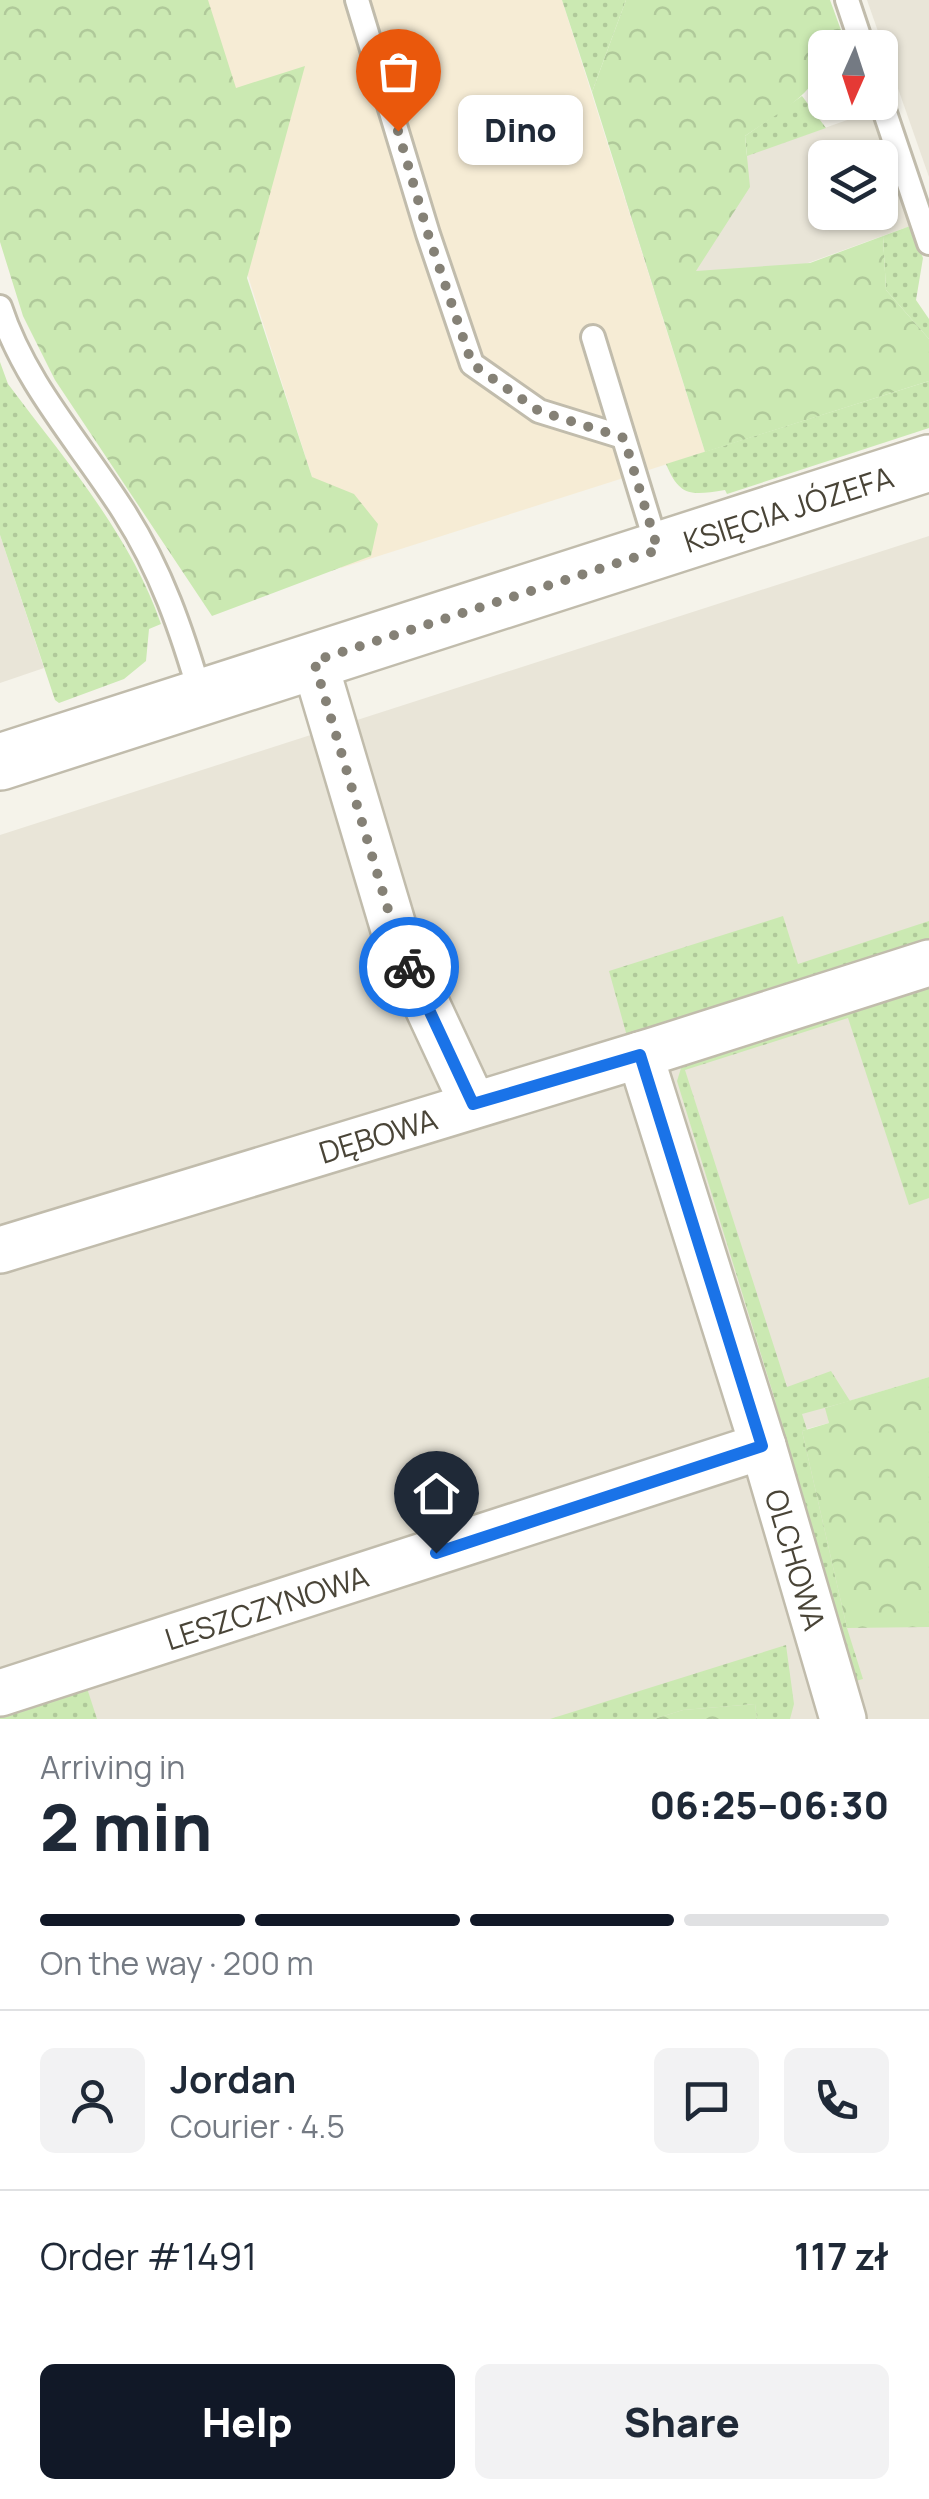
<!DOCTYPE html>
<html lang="en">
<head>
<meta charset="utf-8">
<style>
	:root { --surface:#fff; --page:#f2f2f3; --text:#1f2937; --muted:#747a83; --line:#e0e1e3; --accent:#111827 }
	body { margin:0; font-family:Manrope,sans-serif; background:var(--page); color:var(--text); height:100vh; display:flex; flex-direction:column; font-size:38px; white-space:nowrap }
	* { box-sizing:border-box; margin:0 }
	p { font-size:32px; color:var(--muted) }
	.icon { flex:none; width:55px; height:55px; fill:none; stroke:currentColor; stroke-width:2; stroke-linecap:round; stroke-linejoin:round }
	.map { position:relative; height:1719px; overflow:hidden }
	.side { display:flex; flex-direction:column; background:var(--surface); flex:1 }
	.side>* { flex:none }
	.needle { width:65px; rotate:183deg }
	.tools { position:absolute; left:808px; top:30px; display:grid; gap:20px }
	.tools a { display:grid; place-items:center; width:90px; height:90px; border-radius:15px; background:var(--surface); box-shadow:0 2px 8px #0004; font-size:50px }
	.pin { position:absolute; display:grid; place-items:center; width:85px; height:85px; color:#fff; margin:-102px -42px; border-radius:50% 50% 50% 0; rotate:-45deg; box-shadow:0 0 10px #0007 }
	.pin .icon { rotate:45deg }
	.courier { position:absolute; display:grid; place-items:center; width:100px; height:100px; margin:-50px; border:8px solid #1a73e8; border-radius:50%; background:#fff; color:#222; box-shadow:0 2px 12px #0007 }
	.bubble { position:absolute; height:70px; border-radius:15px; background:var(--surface); box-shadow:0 2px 8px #0004; font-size:32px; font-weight:800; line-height:70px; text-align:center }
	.headline em { font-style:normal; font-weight:800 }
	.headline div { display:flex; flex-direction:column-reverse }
	.headline { display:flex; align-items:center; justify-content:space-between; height:170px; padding:0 40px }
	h1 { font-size:65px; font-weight:800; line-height:75px }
	.bar { display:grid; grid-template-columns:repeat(4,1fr); gap:15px 10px; align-content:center; height:120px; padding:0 40px }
	.bar i { height:12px; border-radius:8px; background:var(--line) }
	.bar .current { background:var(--accent) }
	.bar p { grid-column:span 4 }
	.line { display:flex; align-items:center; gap:25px; padding:0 40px; border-top:2px solid var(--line) }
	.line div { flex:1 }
	.round { display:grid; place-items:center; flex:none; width:105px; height:105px; border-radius:15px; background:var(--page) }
	.cta { display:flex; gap:20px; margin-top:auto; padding:20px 40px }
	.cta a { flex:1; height:115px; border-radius:15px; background:var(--accent); color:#fff; font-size:40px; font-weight:800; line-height:115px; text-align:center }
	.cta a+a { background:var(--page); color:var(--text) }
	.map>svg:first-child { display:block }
	.residential { fill:#e9e5d8; fill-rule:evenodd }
	.commercial { fill:#f6ecd5 }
	.grass { fill:url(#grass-dots) }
	.forest { fill:url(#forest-crowns) }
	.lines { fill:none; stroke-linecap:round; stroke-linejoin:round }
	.service-casing { stroke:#c1bcac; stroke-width:28 }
	.minor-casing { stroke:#c1bcac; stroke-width:50 }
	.tertiary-casing { stroke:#c1bcac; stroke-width:60 }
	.service { stroke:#fff; stroke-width:22 }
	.minor { stroke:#fff; stroke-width:45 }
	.tertiary { stroke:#fff; stroke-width:55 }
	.done { stroke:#858176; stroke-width:10; stroke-dasharray:0 18 }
	.route { stroke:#1a73e8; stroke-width:12 }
	.labels { text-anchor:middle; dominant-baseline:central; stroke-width:8; stroke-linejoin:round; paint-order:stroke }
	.street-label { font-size:30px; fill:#494437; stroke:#fff }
</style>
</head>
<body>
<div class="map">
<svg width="929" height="1719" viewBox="0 0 929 1719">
	<defs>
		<pattern id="grass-dots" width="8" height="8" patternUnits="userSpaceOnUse" patternTransform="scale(2.5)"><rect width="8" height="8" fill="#cbe9b2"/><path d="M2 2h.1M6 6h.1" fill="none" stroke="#b0c99a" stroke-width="1.8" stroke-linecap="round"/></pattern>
		<pattern id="forest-crowns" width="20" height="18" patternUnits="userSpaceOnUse" patternTransform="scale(2.5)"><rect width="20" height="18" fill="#cbe9b2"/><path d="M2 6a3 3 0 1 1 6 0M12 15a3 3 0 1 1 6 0" fill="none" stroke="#b0c99a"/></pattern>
	</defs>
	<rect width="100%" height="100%" fill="#f5f3ea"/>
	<g class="residential">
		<polygon points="867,0 929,0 929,177"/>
		<path d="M870,112l40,114 -248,90 -37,-118zM825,158h55v54h-55z"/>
		<polygon points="0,535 44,668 0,683"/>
		<polygon points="929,536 929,1377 826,1408 829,1423 803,1430 929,1602 929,1719 0,1719 0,835"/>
	</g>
	<polygon class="commercial" points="160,0 562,0 705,452 341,568"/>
	<g class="grass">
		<polygon points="562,0 626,0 592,92"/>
		<polygon points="802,96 826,128 747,156 745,136"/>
		<polygon points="910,226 923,258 916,300 929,319 929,339 886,290 883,236"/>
		<path d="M0,362l8,22c57,76 122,150 153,240l-12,5 -3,32 -22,18 -65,24 -4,-3 -55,-165z"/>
		<path d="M929,381v47l-202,66 -2,-4c-33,5 -45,8 -59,-26z"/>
		<polygon points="783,916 798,964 929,921 929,942 628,1040 609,971"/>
		<polygon points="929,976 929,1198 909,1205 848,1018 685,1070 787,1387 831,1371 850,1401 802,1414 807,1430 802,1431 847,1628 863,1679 841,1685 798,1518 775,1400 677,1081 682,1065"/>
		<polygon points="786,1645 794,1704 790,1719 757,1719 755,1704 683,1710 654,1719 550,1719"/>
		<polygon points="86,1685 97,1719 0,1719 0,1710"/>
	</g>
	<g class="forest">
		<polygon points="0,0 208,0 236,88 305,66 247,278 312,477 354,494 378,524 371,556 212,616 55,380 23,316 0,242"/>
		<path d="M626,0h204l15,41 -5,6 -15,1c0,43 -48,65 -80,88l5,51 -54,84 114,-8 73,-27 3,54 43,49v42l-224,71 -113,-360z"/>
		<polygon points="929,1377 929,1627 847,1628 802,1431 829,1423 825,1408"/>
		<polygon points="755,1704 757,1719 654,1719 683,1710"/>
	</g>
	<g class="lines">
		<defs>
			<g id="service">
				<polyline points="357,0 428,234 472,364 539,411 623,437"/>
				<polyline points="847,0 863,48"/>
				<polyline points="880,98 929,243"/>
				<path d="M0,307c25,77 81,137 124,205 37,58 58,119 77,185"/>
				<polyline points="593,337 658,550"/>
			</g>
			<g id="minor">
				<polyline points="314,661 398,943 473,1104"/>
				<path id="s1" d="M640,1055l123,391 80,273"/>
				<path id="s2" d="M0,1250l656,-200 273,-87"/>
				<path id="s3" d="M0,1693l763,-247"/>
			</g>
			<g id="tertiary">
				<path id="s4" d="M0,762l929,-299"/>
			</g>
		</defs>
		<use href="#service" class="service-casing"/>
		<use href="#minor" class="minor-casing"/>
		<use href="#tertiary" class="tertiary-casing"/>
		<use href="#service" class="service"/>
		<use href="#minor" class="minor"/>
		<use href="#tertiary" class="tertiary"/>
	</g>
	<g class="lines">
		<polyline class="done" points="398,131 428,234 472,364 539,411 624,438 658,550 314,661 398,943 409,967"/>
		<polyline class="route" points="409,967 473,1104 640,1055 762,1446 436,1553"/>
	</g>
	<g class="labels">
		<g class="street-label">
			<text stroke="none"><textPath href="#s4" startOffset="828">KSIĘCIA JÓZEFA</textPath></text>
			<text stroke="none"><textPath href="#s2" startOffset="395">DĘBOWA</textPath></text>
			<text stroke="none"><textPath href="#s1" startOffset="528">OLCHOWA</textPath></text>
			<text stroke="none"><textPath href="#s3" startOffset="280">LESZCZYNOWA</textPath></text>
		</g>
	</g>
</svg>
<div class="tools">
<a><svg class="needle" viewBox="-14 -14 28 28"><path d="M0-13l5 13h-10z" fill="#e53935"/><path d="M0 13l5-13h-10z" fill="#747a83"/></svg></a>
<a><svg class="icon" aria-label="layers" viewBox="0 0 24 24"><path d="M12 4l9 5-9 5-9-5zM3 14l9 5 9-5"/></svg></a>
</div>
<div class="pin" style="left:398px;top:131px;background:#ea580c"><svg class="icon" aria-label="bag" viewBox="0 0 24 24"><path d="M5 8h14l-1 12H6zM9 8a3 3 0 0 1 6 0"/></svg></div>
<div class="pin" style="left:436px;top:1553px;background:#1f2937"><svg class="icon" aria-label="home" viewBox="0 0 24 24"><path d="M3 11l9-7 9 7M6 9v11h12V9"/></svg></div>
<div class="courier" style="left:409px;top:967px"><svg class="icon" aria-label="bike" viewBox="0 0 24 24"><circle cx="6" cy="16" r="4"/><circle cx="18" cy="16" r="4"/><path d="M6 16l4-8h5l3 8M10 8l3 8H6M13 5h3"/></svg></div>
<div class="bubble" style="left:458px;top:95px;width:125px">Dino</div>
</div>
<section class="side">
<div class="headline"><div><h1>2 min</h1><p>Arriving in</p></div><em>06:25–06:30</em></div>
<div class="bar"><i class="current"></i><i class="current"></i><i class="current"></i><i></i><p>On the way · 200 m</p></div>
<div class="line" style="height:180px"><a class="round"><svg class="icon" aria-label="person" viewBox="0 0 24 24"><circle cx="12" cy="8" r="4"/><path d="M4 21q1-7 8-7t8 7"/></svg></a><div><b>Jordan</b><p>Courier · 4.5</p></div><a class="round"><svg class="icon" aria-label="chat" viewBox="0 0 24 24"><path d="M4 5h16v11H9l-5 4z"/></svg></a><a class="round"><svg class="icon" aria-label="phone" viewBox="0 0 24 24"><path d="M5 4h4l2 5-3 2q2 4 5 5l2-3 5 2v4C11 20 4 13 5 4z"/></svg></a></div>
<div class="line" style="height:130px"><div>Order #1491</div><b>117 zł</b></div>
<div class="cta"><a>Help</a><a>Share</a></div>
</section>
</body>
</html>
